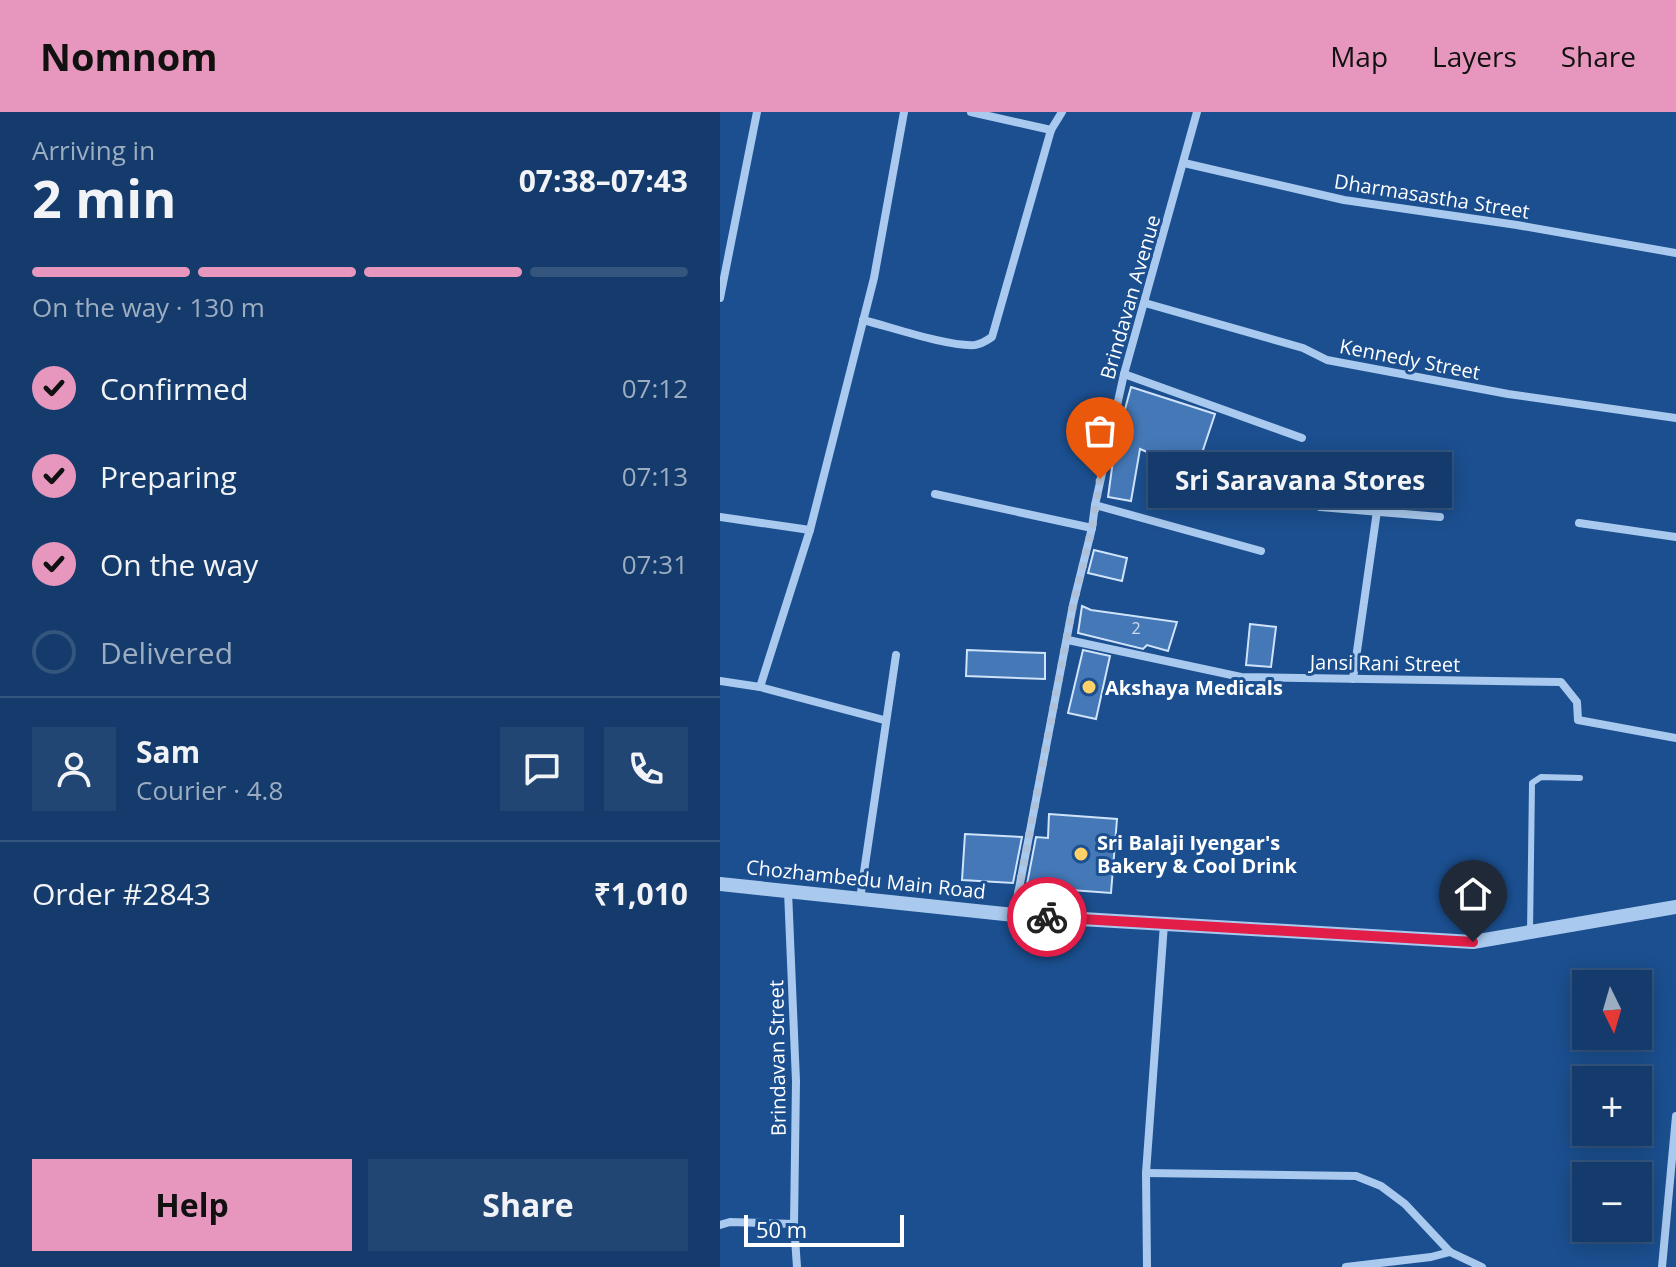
<!DOCTYPE html>
<html lang="en">
<head>
<meta charset="utf-8">
<style>
	:root { --surface:#143b6b; --page:#214673; --text:#f1f3f6; --muted:#9dadc1; --line:#33557e; --accent:#e797bd }
	body { margin:0; font-family:"Open Sans",sans-serif; background:var(--page); color:var(--text); height:100vh; display:flex; flex-direction:column; font-size:30px; white-space:nowrap }
	* { box-sizing:border-box; margin:0 }
	p { font-size:26px; color:var(--muted) }
	.icon { flex:none; width:44px; height:44px; fill:none; stroke:currentColor; stroke-width:2; stroke-linecap:round; stroke-linejoin:round }
	.map { position:relative; flex:1; overflow:hidden }
	.drawer { display:flex; flex-direction:column; background:var(--surface); width:720px }
	.drawer>* { flex:none }
	.needle { width:52px; rotate:175deg }
	.fabs { position:absolute; left:852px; top:858px; display:grid; gap:16px }
	.fabs a { display:grid; place-items:center; width:80px; height:80px; border-radius:0px; background:var(--surface); box-shadow:0 4px 20px #0003,0 0 0 2px var(--line); font-size:40px }
	.scale { position:absolute; left:24px; bottom:20px; width:160px; box-sizing:border-box; padding-left:8px; border:4px solid #fff; border-top:0; font-size:22px; line-height:28px; white-space:nowrap; color:#fff; -webkit-text-stroke:6px #1b4f8f; paint-order:stroke }
	.pin { position:absolute; display:grid; place-items:center; width:68px; height:68px; color:#fff; margin:-82px -34px; border-radius:50% 50% 50% 0; rotate:-45deg; box-shadow:0 0 8px #0007 }
	.pin .icon { rotate:45deg }
	.courier { position:absolute; display:grid; place-items:center; width:80px; height:80px; margin:-40px; border:6px solid #e11d48; border-radius:50%; background:#fff; color:#222; box-shadow:0 2px 10px #0007 }
	.bubble { position:absolute; height:56px; border-radius:0px; background:var(--surface); box-shadow:0 4px 20px #0003,0 0 0 2px var(--line); font-size:26px; font-weight:700; line-height:56px; text-align:center }
	.headline em { font-style:normal; font-weight:700 }
	.headline div { display:flex; flex-direction:column-reverse }
	.headline { display:flex; align-items:center; justify-content:space-between; height:136px; padding:0 32px }
	h1 { font-size:52px; font-weight:700; line-height:60px }
	.bar { display:grid; grid-template-columns:repeat(4,1fr); gap:12px 8px; align-content:center; height:96px; padding:0 32px }
	.bar i { height:10px; border-radius:6px; background:var(--line) }
	.bar .current { background:var(--accent) }
	.bar p { grid-column:span 4 }
	.line { display:flex; align-items:center; gap:20px; padding:0 32px; border-top:2px solid var(--line) }
	.line div { flex:1 }
	.round { display:grid; place-items:center; flex:none; width:84px; height:84px; border-radius:0px; background:var(--page) }
	ol { padding:0 32px; list-style:none }
	li { display:flex; align-items:center; gap:24px; height:88px }
	li p { margin-inline-start:auto }
	li .icon { padding:8px; border-radius:50%; background:var(--accent); color:#111; stroke-width:4 }
	li:last-child { color:var(--muted) }
	li i { width:44px; height:44px; border:4px solid var(--line); border-radius:50% }
	.action { display:flex; gap:16px; margin-top:auto; padding:16px 32px }
	.action a { flex:1; height:92px; border-radius:0px; background:var(--accent); color:#111; font-size:32px; font-weight:700; line-height:92px; text-align:center }
	.action a+a { background:var(--page); color:var(--text) }
	header { display:flex; align-items:center; gap:48px; box-sizing:border-box; height:112px; padding:0 40px; background:var(--accent); color:#111 }
	header strong { font-size:38px }
	nav { display:flex; gap:44px; margin-inline-start:auto; font-size:28px }
	main { display:flex; flex:1; min-height:0 }
	.map>svg:first-child { display:block }
	.building { fill:#4478b7; stroke:#cfe3fa; stroke-width:2 }
	.lines { fill:none; stroke-linecap:round; stroke-linejoin:round }
	.service { stroke:#a9c9ee; stroke-width:6 }
	.minor { stroke:#a9c9ee; stroke-width:8 }
	.tertiary { stroke:#a9c9ee; stroke-width:14 }
	.done { stroke:#afc1d8; stroke-width:8; stroke-dasharray:0 14.4 }
	.route { stroke:#e11d48; stroke-width:10 }
	.poi-dot { fill:#ffd166; stroke:#1b4f8f; stroke-width:3 }
	.labels { text-anchor:middle; dominant-baseline:central; stroke-width:6; stroke-linejoin:round; paint-order:stroke }
	.number-label { font-size:16px; fill:#d0dded }
	.street-label { font-size:20px; fill:#fff; stroke:#1b4f8f }
	.poi-label { font-size:20px; font-weight:bold; fill:#fff; stroke:#1b4f8f; text-anchor:start }
</style>
</head>
<body>
<header>
<strong>Nomnom</strong>
<nav><a>Map</a><a>Layers</a><a>Share</a></nav>
</header>
<main>
<section class="drawer">
<div class="headline"><div><h1>2 min</h1><p>Arriving in</p></div><em>07:38–07:43</em></div>
<div class="bar"><i class="current"></i><i class="current"></i><i class="current"></i><i></i><p>On the way · 130 m</p></div>
<ol>
<li><svg class="icon" aria-label="check" viewBox="0 0 24 24"><path d="M5 12l5 5 9-10"/></svg>Confirmed<p>07:12</p></li>
<li><svg class="icon" aria-label="check" viewBox="0 0 24 24"><path d="M5 12l5 5 9-10"/></svg>Preparing<p>07:13</p></li>
<li><svg class="icon" aria-label="check" viewBox="0 0 24 24"><path d="M5 12l5 5 9-10"/></svg>On the way<p>07:31</p></li>
<li><i></i>Delivered</li>
</ol>
<div class="line" style="height:144px"><a class="round"><svg class="icon" aria-label="person" viewBox="0 0 24 24"><circle cx="12" cy="8" r="4"/><path d="M4 21q1-7 8-7t8 7"/></svg></a><div><b>Sam</b><p>Courier · 4.8</p></div><a class="round"><svg class="icon" aria-label="chat" viewBox="0 0 24 24"><path d="M4 5h16v11H9l-5 4z"/></svg></a><a class="round"><svg class="icon" aria-label="phone" viewBox="0 0 24 24"><path d="M5 4h4l2 5-3 2q2 4 5 5l2-3 5 2v4C11 20 4 13 5 4z"/></svg></a></div>
<div class="line" style="height:104px"><div>Order #2843</div><b>₹1,010</b></div>
<div class="action"><a>Help</a><a>Share</a></div>
</section>
<div class="map">
<svg width="956" height="1155" viewBox="0 0 956 1155">
	<rect width="100%" height="100%" fill="#1b4f8f"/>
	<g class="building">
		<polygon points="411,275 495,302 478,353 440,341 439,345 420,337 411,389 388,385 395,334"/>
		<polygon points="374,438 407,446 402,469 368,461"/>
		<polygon points="362,494 371,498 457,510 448,539 427,533 423,537 358,521"/>
		<polygon points="530,512 556,515 551,555 526,553"/>
		<polygon points="247,538 325,541 325,567 246,564"/>
		<polygon points="363,538 390,544 376,607 348,601"/>
		<polygon points="329,702 397,707 391,781 324,776 324,772 307,772 316,725 328,726"/>
		<polygon points="245,722 302,725 293,771 242,768"/>
	</g>
	<g class="lines">
		<polyline class="service" points="810,820 812,671 821,665 860,666"/>
		<g class="minor">
			<polyline points="251,0 331,18"/>
			<polyline points="464,51 624,88 797,113 956,141"/>
			<polyline points="0,186 37,0"/>
			<polyline points="425,191 583,236 607,248 788,282 956,306"/>
			<path d="M143,208c28,7 86,27 112,25 7,-1 11,-4 17,-8l59,-207 11,-18"/>
			<polyline points="404,262 582,326"/>
			<polyline points="215,382 372,416"/>
			<polyline points="375,393 541,439"/>
			<polyline points="600,395 720,405"/>
			<polyline points="0,405 90,418 154,166 184,0"/>
			<polyline points="859,411 956,425"/>
			<polyline points="348,528 521,565 841,570 857,590 858,608 956,626"/>
			<polyline points="633,567 657,399"/>
			<polyline points="0,569 40,575 164,608"/>
			<polyline points="40,575 90,418"/>
			<polyline points="140,787 176,543"/>
			<polyline points="294,803 353,493 372,416 375,393 404,262 477,0"/>
			<polyline points="426,1061 636,1064 661,1074 685,1092 730,1140 762,1155"/>
			<polyline points="74,1112 77,1155"/>
			<polyline points="0,1113 10,1110 74,1112 76,969 68,779"/>
			<polyline points="427,1155 426,1061 444,812"/>
			<polyline points="626,1155 711,1145 730,1140"/>
			<polyline points="942,1155 956,1004"/>
		</g>
		<polyline class="tertiary" points="0,772 294,803 753,830 956,795"/>
	</g>
	<g class="lines">
		<polyline class="done" points="327,805 294,803 353,493 372,416 380,367"/>
		<polyline class="route" points="327,805 753,830"/>
	</g>
	<g class="poi-dot">
		<circle cx="369" cy="575" r="8"/>
		<circle cx="361" cy="742" r="8"/>
	</g>
	<g class="labels">
		<g class="number-label">
			<text x="416" y="516">2</text>
		</g>
		<g class="street-label">
			<text transform="translate(712 84) rotate(9)">Dharmasastha Street</text>
			<text transform="translate(410 185) rotate(-74)">Brindavan Avenue</text>
			<text transform="translate(690 247) rotate(11)">Kennedy Street</text>
			<text transform="translate(665 551) rotate(1)">Jansi Rani Street</text>
			<text transform="translate(146 767) rotate(6)">Chozhambedu Main Road</text>
			<text transform="translate(57 946) rotate(-91)">Brindavan Street</text>
		</g>
		<g class="poi-label">
			<text x="385" y="575">Akshaya Medicals</text>
			<text x="377" y="730">Sri Balaji Iyengar's<tspan x="377" dy="23">Bakery &amp; Cool Drink</tspan></text>
		</g>
	</g>
</svg>
<div class="fabs">
<a><svg class="needle" viewBox="-14 -14 28 28"><path d="M0-13l5 13h-10z" fill="#e53935"/><path d="M0 13l5-13h-10z" fill="#9dadc1"/></svg></a>
<a>+</a>
<a>−</a>
</div>
<div class="scale">50 m</div>
<div class="pin" style="left:380px;top:367px;background:#ea580c"><svg class="icon" aria-label="bag" viewBox="0 0 24 24"><path d="M5 8h14l-1 12H6zM9 8a3 3 0 0 1 6 0"/></svg></div>
<div class="pin" style="left:753px;top:830px;background:#1f2937"><svg class="icon" aria-label="home" viewBox="0 0 24 24"><path d="M3 11l9-7 9 7M6 9v11h12V9"/></svg></div>
<div class="courier" style="left:327px;top:805px"><svg class="icon" aria-label="bike" viewBox="0 0 24 24"><circle cx="6" cy="16" r="4"/><circle cx="18" cy="16" r="4"/><path d="M6 16l4-8h5l3 8M10 8l3 8H6M13 5h3"/></svg></div>
<div class="bubble" style="left:428px;top:340px;width:304px">Sri Saravana Stores</div>
</div>
</main>
</body>
</html>
